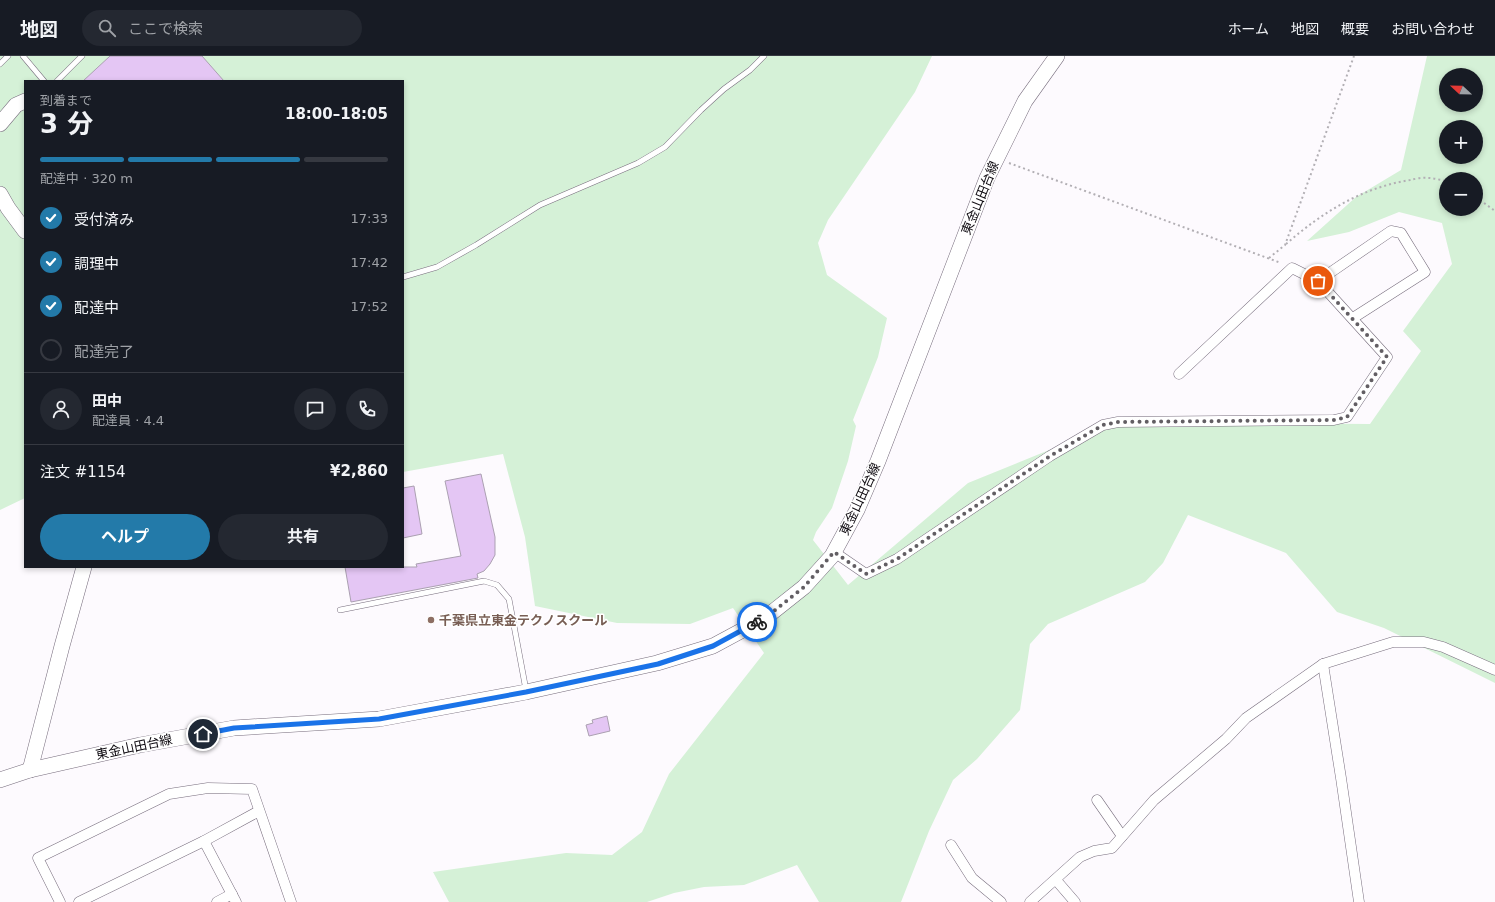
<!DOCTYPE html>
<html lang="ja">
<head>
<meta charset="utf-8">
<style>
	:root { --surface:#171b24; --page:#242831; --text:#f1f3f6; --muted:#9ea1a6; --line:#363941; --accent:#237aa9 }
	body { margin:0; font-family:"DejaVu Sans","Noto Sans JP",sans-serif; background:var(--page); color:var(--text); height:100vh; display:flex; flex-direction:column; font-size:15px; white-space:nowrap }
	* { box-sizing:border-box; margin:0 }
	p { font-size:13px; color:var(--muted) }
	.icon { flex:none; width:22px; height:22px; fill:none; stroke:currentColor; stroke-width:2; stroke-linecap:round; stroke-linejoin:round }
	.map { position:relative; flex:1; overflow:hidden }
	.drawer { position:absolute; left:24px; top:24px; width:380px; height:488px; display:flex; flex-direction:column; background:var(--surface); border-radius:0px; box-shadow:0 2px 6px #0003 }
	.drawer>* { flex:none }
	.needle { width:26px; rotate:292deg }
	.fabs { position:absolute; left:1439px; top:12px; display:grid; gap:8px }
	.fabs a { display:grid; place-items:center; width:44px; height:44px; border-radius:50%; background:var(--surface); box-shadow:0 2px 6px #0003; font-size:20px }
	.pin { position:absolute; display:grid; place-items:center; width:34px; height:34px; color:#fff; margin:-17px; border:2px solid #fff; border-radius:50%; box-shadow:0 1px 4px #0007 }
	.courier { position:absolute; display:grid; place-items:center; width:40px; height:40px; margin:-20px; border:3px solid #1a73e8; border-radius:50%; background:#fff; color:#222; box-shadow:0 1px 5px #0007 }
	.overview em { font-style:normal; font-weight:700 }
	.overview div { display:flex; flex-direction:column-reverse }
	.overview { display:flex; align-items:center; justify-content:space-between; height:68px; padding:0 16px }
	h1 { font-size:26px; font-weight:700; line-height:30px }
	.bar { display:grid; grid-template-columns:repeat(4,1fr); gap:6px 4px; align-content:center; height:48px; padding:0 16px }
	.bar i { height:5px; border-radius:3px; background:var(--line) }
	.bar .on { background:var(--accent) }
	.bar p { grid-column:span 4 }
	.line { display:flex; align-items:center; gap:10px; padding:0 16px; border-top:1px solid var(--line) }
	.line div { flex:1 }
	.round { display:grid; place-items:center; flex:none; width:42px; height:42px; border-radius:21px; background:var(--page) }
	ol { padding:0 16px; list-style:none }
	li { display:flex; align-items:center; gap:12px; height:44px }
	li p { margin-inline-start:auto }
	li .icon { padding:4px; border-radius:50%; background:var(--accent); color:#fff; stroke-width:4 }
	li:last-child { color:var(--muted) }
	li i { width:22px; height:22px; border:2px solid var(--line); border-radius:50% }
	.primary-button { display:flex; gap:8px; margin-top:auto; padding:8px 16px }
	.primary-button a { flex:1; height:46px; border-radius:24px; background:var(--accent); color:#fff; font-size:16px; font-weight:700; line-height:46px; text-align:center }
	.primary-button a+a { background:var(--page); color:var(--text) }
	header { display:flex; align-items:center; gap:24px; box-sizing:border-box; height:56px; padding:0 20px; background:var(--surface); border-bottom:1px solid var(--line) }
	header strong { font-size:19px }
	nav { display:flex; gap:22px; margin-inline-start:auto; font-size:14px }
	.search { width:280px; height:36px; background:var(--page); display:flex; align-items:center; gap:10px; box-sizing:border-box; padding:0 14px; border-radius:22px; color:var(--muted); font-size:15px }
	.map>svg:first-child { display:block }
	.green { fill:#d5f1d7; fill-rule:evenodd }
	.building { fill:#e4c6f4; stroke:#aba0b1 }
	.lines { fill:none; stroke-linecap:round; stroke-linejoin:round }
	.lane-casing { stroke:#776d7d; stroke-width:6 }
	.street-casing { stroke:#776d7d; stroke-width:11 }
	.secondary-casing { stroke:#776d7d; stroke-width:16 }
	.path { stroke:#b2afb4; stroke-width:2; stroke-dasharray:2 3; stroke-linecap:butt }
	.lane { stroke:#fff; stroke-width:5 }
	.street { stroke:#fff; stroke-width:10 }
	.secondary { stroke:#fff; stroke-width:15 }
	.done { stroke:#625e63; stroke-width:4; stroke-dasharray:0 7.2 }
	.route { stroke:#1a73e8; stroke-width:5 }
	.education-dot { fill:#8d6e63; stroke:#fff; stroke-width:1.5 }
	.labels { text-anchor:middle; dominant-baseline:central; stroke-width:3; stroke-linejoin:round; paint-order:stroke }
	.street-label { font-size:13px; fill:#0e0a10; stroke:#fff }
	.education-label { font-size:13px; font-weight:bold; fill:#785e54; stroke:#fff; text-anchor:start }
</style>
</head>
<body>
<header>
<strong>地図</strong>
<div class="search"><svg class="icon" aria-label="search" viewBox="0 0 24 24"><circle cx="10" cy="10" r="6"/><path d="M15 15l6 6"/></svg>ここで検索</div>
<nav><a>ホーム</a><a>地図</a><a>概要</a><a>お問い合わせ</a></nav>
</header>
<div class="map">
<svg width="1495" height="846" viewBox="0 0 1495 846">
	<rect width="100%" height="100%" fill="#fdfafe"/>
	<path class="green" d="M0,0h932l-17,36 -87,128 -10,23 9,32 60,43 -9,39 -25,63 3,6 -8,35 -16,47 -16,24 -3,8 35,45 120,-102 150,-61 252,2 51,-73 -18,-20 49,-67 -10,-41 -43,-11 -50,20 -42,9 49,-44 45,-27 26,-114h68v627l-111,-55 -47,-16 -51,-59 -98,-38 -25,48 -18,19 -97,42 -18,20 -10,66 -43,49 -24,21 -24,51 -28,71h-82l-22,-37 -53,20 -40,2 -30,6 -27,9h-198l-16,-30 133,-19 46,2 30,-23 27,-58 95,-121 -31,-45 -43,16 -73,-1 -82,-17 -10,-69 -22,-83 -100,18v-391h-378v417l-25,12zM1446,19h30v30h-30zM1446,71h30v30h-30zM1446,123h30v30h-30z"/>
	<g class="building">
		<polygon points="110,0 202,0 224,25 83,25"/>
		<polygon points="481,418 495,481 495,499 490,508 484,515 477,518 478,522 351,546 345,511 417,511 416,508 461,500 445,425"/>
		<polygon points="414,430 422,478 403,482 403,432"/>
		<polygon points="607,660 610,675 589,680 586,669 593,667 592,664"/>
	</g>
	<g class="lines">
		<defs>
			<g id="lane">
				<polyline points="23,0 44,25"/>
				<polyline points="0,8 8,0"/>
				<polyline points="57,25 82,0"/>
				<polyline points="403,221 437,211 476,189 540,149 638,107 665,91 701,54 724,33 750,14 764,0"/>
				<polyline points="340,554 484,525 497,529 509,543 526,634"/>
			</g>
			<g id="street">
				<polyline points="1318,225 1391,175 1401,177 1425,216 1353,262"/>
				<polyline points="834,496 866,518 897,503 1050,400 1103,369 1118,366 1334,364 1347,361 1387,301 1318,225 1292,212 1179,318"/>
				<polyline points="1323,608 1341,722 1359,846"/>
				<polyline points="1097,744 1122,780"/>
				<polyline points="204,785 236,846"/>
				<polyline points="951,789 972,822 1001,846"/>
				<polyline points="1056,824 1075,846"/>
				<polyline points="60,846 38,802 169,738 208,732 252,733 291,846"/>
				<polyline points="79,846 204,785 259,755"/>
				<polyline points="217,846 232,838"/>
				<polyline points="1030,846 1080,801 1094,795 1112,792 1154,744 1226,683 1246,662 1323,608 1393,586 1424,586 1443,591 1495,614"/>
			</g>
			<g id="secondary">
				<polyline points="0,68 16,49 25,45"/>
				<polyline points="0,138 8,152 25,175"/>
				<polyline points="30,714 62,590 84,511"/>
				<polyline points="0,724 30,714 140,689 234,672 379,663 526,636 657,607 713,590 765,562 804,531 832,500 857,454 878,405 987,122 1025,45 1057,0"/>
			</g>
		</defs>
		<use href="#lane" class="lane-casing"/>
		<use href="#street" class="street-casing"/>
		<use href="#secondary" class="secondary-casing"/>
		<g class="path">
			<polyline points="1009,107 1281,207"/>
			<polyline points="1476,141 1495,155"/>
			<path d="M1286,188c37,-32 75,-56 124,-64 5,-1 12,-3 18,-2 6,0 12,2 18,3"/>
			<polyline points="1269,202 1285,189 1354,0"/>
		</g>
		<use href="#lane" class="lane"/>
		<use href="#street" class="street"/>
		<use href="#secondary" class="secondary"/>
	</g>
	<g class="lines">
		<polyline class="done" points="757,566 765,562 804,531 834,496 866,518 897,503 1050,400 1103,369 1118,366 1334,364 1347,361 1387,301 1318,225"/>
		<polyline class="route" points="203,678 234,672 379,663 526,636 658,608 713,590 757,566"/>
	</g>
	<circle class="education-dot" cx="431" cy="564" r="4"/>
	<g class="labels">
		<g class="street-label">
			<text transform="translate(980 142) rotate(-68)">東金山田台線</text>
			<text transform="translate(860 443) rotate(-65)">東金山田台線</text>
			<text transform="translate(134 691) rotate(-12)">東金山田台線</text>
		</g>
		<g class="education-label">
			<text x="439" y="564">千葉県立東金テクノスクール</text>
		</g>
	</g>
</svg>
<div class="fabs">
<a><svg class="needle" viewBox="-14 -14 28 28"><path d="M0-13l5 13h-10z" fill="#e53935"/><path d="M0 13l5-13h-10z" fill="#9ea1a6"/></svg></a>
<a>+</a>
<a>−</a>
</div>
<div class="pin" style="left:1318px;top:225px;background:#ea580c"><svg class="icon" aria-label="bag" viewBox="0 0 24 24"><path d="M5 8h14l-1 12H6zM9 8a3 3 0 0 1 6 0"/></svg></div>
<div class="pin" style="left:203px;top:678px;background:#1f2937"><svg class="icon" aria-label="home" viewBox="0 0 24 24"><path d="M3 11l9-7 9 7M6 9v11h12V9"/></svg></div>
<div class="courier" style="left:757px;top:566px"><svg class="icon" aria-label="bike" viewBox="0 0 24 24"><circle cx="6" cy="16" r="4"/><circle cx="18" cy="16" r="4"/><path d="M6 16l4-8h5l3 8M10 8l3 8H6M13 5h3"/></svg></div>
<section class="drawer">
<div class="overview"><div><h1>3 分</h1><p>到着まで</p></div><em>18:00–18:05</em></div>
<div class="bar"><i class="on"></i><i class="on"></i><i class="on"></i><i></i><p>配達中 · 320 m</p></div>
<ol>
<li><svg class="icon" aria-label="check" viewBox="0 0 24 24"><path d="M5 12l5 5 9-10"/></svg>受付済み<p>17:33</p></li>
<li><svg class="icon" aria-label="check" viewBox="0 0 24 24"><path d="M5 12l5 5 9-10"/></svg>調理中<p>17:42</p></li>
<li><svg class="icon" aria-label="check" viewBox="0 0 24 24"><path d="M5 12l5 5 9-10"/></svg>配達中<p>17:52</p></li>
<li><i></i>配達完了</li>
</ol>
<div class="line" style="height:72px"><a class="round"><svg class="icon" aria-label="person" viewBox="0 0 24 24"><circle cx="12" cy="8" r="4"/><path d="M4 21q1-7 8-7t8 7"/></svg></a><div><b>田中</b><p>配達員 · 4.4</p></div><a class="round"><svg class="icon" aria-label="chat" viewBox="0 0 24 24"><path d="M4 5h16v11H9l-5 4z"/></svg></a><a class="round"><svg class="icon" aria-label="phone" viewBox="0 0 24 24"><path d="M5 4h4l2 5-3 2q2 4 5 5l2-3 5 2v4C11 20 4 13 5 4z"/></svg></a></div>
<div class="line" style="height:52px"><div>注文 #1154</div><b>¥2,860</b></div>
<div class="primary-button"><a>ヘルプ</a><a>共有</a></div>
</section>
</div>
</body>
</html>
